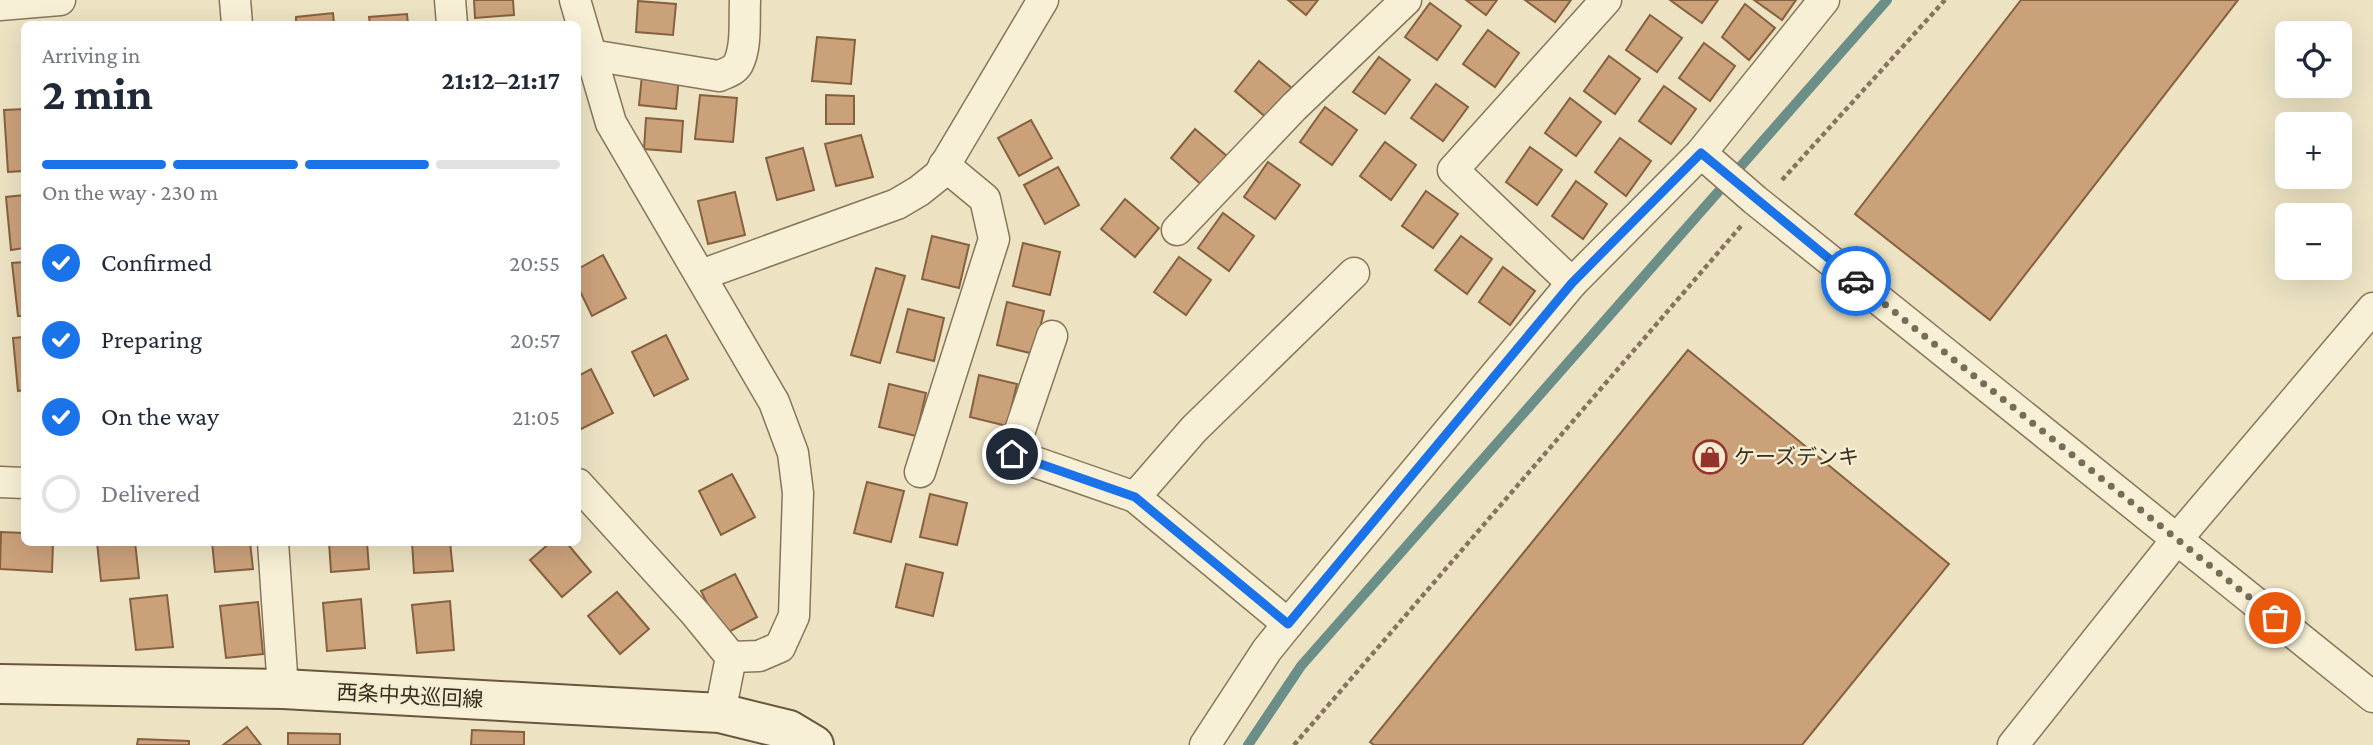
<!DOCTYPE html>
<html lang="en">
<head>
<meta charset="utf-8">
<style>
	:root { --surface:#fff; --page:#f6f6f7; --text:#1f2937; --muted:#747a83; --line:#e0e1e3; --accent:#1a73e8 }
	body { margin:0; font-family:"Crimson Pro","Noto Sans JP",serif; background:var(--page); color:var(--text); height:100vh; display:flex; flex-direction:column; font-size:26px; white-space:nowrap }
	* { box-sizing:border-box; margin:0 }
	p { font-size:23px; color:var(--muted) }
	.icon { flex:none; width:38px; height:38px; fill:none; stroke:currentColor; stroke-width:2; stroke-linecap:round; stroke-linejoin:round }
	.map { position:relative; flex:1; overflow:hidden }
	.drawer { position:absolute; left:21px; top:21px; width:560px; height:525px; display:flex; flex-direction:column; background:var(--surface); border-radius:10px; box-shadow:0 7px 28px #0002 }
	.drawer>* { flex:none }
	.controls { position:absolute; left:2275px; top:21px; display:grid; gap:14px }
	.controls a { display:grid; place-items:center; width:77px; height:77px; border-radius:10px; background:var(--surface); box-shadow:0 7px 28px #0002; font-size:35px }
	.pin { position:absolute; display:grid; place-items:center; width:60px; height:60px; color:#fff; margin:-30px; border:4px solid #fff; border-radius:50%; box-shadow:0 2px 7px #0007 }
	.courier { position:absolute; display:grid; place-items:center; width:70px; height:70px; margin:-35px; border:5px solid #1a73e8; border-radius:50%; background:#fff; color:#222; box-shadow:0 2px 9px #0007 }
	.overview em { font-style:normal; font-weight:700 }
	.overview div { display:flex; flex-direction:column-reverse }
	.overview { display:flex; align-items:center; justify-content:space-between; height:119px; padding:0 21px }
	h1 { font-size:46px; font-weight:700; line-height:52px }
	.bar { display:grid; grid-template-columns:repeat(4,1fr); gap:10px 7px; align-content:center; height:84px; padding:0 21px }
	.bar i { height:9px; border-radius:5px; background:var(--line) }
	.bar .current { background:var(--accent) }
	.bar p { grid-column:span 4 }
	ol { padding:0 21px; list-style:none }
	li { display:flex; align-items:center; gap:21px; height:77px }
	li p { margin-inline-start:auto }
	li .icon { padding:7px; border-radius:50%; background:var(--accent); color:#fff; stroke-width:4 }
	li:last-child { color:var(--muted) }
	li i { width:38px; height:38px; border:4px solid var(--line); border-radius:50% }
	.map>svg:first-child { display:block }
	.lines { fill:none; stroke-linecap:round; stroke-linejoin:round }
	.stream { stroke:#6c8e88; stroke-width:10 }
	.building { fill:#cba17a; stroke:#866140; stroke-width:2 }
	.street-casing { stroke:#87755a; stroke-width:33 }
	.secondary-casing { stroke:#69563d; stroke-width:42 }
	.path { stroke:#87755a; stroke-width:4.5; stroke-dasharray:5 3.5; stroke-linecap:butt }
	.street { stroke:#f8f0d6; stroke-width:30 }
	.secondary { stroke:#f8f0d6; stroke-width:38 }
	.done { stroke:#776c58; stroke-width:7; stroke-dasharray:0 12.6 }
	.route { stroke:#1a73e8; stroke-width:9 }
	.labels { text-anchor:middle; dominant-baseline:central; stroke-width:5; stroke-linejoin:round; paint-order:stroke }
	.poi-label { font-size:21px; fill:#372c1e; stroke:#f5edd2; text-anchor:start }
	.street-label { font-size:21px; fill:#372c1e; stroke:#f5edd2 }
</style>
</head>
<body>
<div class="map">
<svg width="2373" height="745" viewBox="0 0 2373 745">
	<rect width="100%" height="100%" fill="#ede3c3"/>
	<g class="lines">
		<polyline class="stream" points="1248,745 1301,666 1887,0"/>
	</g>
	<g class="building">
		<polygon points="474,0 513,0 514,15 475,18"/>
		<polygon points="1288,0 1318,0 1306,15"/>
		<polygon points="1466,0 1497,0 1486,15"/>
		<polygon points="1525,0 1571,0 1555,22"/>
		<polygon points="1670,0 1718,0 1702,23"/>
		<polygon points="1754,0 1796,0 1782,20"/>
		<polygon points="2021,0 2238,0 1990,320 1855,214"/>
		<polygon points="638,1 676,4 673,35 636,32"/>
		<polygon points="1430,3 1461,26 1437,60 1405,37"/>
		<polygon points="1745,4 1775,28 1749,60 1722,37"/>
		<polygon points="333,13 334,24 296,24 296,17"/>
		<polygon points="407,14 408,24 370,24 369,17"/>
		<polygon points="1650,15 1682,38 1657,72 1626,50"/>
		<polygon points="1488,30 1519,53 1495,87 1463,64"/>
		<polygon points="817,37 855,40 851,84 812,81"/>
		<polygon points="1704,43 1735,66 1710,101 1679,78"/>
		<polygon points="1609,56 1640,79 1615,114 1584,91"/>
		<polygon points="1379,57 1410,80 1385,114 1353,92"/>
		<polygon points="1259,61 1293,89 1268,119 1235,91"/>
		<polygon points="642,75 679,77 676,109 639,105"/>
		<polygon points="1436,84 1468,107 1443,141 1411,118"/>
		<polygon points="1664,86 1696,109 1671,144 1639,121"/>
		<polygon points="700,95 737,98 733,142 695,139"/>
		<polygon points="826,95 854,96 854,124 826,124"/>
		<polygon points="1570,98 1601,122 1576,156 1545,133"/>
		<polygon points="1325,107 1357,130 1332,165 1300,142"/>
		<polygon points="24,109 24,171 8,172 4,110"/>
		<polygon points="646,118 683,121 681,152 644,149"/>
		<polygon points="1031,120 1052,158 1019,176 998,138"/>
		<polygon points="1195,129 1228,157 1204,187 1171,158"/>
		<polygon points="861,135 873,177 836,186 825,144"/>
		<polygon points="1620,138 1651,161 1626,196 1595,172"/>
		<polygon points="1385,142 1416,165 1391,200 1360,176"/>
		<polygon points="1530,147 1562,170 1537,205 1506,182"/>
		<polygon points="803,148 814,190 777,200 766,158"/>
		<polygon points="1268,162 1300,185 1275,219 1244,197"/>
		<polygon points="1058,167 1079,205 1045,224 1024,185"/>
		<polygon points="1576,181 1607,204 1583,239 1552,216"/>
		<polygon points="1426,191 1458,214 1433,248 1402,226"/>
		<polygon points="735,192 745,235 708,244 698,201"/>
		<polygon points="24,195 24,248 11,250 6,197"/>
		<polygon points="1125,199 1159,228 1135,257 1101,229"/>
		<polygon points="1223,213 1254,236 1229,271 1198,248"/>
		<polygon points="932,236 969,245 959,288 922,279"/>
		<polygon points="1461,236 1492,259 1467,294 1435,270"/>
		<polygon points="1023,243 1060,252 1050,295 1013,286"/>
		<polygon points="603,255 626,298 592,316 578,287 578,269"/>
		<polygon points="1179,257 1211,280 1186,315 1154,292"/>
		<polygon points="24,262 24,316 18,316 12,263"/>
		<polygon points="1503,267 1535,291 1510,325 1479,302"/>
		<polygon points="876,268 905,276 880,363 851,355"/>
		<polygon points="1007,302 1044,311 1034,354 997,345"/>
		<polygon points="908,309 944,318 934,361 897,352"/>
		<polygon points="666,335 688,379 654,396 632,352"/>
		<polygon points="24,337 24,390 18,391 13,338"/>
		<polygon points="1688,350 1949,564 1802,745 1374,745 1370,742"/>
		<polygon points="591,369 613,413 579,430 578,427 578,376"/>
		<polygon points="979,375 1017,384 1007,426 970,417"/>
		<polygon points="889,384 926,393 916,436 879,427"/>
		<polygon points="732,474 755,517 721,535 699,491"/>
		<polygon points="867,482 904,491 891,542 854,533"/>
		<polygon points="930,494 967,503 957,545 920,537"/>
		<polygon points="1,532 24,533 24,542 53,542 52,572 0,569"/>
		<polygon points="97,542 135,542 139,578 101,581"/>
		<polygon points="212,542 250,542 253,569 215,572"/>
		<polygon points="329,542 367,542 369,569 331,572"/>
		<polygon points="412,542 450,542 453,571 414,573"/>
		<polygon points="551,542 566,542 591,572 562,597 530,560"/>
		<polygon points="906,564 943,573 933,616 896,607"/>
		<polygon points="735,574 757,617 723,635 701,591"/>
		<polygon points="617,592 649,629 620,654 588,616"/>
		<polygon points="167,595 173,647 136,650 130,599"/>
		<polygon points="361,599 365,648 327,651 323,603"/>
		<polygon points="450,601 454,650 417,653 412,605"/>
		<polygon points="258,602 263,654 226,658 220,606"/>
		<polygon points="247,727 261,745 223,745"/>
		<polygon points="472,730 524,732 524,745 471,745"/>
		<polygon points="288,733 340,734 340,745 288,745"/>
		<polygon points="138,739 189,741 189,745 137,745"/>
	</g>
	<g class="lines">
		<defs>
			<g id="street">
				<polyline points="235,0 237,24"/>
				<polyline points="450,0 452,24"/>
				<polyline points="575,0 611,123 774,402 793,453 798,493 794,616 780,647 759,656 731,657"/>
				<polyline points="0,5 60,0"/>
				<path d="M591,55l128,21c7,-3 15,-5 19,-12 9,-17 6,-45 7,-64"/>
				<polyline points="1701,153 1755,200 2373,697"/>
				<polyline points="1177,230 1294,107 1406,0"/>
				<polyline points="701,275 897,204 919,191 939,175 1043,0"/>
				<polyline points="1572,283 1453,170 1606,0"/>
				<polyline points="1052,336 1012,454 1135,497 1288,624"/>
				<polyline points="920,472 994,239 985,199 944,165"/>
				<polyline points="0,482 24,483"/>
				<polyline points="578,484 695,613 731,657 720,713"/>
				<polyline points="1135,497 1194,429 1354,273"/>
				<polyline points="273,542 283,689"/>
				<polyline points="1205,745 1267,650 1288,624 1572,283 1701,153 1824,0"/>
				<polyline points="2013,745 2177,539 2373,308"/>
			</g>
			<polyline id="secondary" points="0,684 283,689 720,713 789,730 814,745"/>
		</defs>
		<use href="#street" class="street-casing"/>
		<use href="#secondary" class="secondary-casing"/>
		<g class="path">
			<polyline points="1782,180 1945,0"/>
			<polyline points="1294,745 1741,226"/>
		</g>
		<use href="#street" class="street"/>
		<use href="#secondary" class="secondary"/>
	</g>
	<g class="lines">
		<polyline class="done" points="1856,281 2275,618"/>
		<polyline class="route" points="1012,454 1135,497 1288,624 1572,283 1701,153 1856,281"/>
	</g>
	<defs>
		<symbol id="shop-ring" viewBox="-11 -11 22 22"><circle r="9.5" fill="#f5edd2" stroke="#95322b" stroke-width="1.5"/><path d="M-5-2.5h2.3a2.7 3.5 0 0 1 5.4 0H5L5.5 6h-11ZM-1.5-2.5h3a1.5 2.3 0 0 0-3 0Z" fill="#95322b"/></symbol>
	</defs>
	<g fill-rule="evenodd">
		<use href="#shop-ring" x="1691" y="438" width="38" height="38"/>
	</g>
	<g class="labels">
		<g class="poi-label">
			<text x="1734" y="457">ケーズデンキ</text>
		</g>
		<g class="street-label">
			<text transform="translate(410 696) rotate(3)">西条中央巡回線</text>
		</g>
	</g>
</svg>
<div class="controls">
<a><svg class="icon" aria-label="locate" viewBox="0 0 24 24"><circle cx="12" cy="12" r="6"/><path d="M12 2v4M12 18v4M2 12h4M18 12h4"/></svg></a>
<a>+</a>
<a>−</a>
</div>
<div class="pin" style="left:2275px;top:618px;background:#ea580c"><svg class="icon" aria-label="bag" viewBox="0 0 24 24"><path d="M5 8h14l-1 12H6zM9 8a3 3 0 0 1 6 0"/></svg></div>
<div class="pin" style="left:1012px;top:454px;background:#1f2937"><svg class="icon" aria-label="home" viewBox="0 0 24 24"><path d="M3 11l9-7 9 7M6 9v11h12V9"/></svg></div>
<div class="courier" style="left:1856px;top:281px"><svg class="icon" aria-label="car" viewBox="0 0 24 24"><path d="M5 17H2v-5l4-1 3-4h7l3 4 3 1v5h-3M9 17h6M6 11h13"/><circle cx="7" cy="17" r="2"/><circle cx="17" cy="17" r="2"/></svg></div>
<section class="drawer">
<div class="overview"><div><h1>2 min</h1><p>Arriving in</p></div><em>21:12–21:17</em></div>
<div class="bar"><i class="current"></i><i class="current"></i><i class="current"></i><i></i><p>On the way · 230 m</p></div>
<ol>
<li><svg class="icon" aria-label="check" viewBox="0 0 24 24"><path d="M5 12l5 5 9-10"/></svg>Confirmed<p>20:55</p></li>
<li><svg class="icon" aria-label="check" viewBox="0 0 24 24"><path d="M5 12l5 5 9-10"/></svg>Preparing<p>20:57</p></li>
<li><svg class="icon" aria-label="check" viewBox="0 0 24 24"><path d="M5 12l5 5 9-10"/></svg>On the way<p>21:05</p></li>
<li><i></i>Delivered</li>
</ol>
</section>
</div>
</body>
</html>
